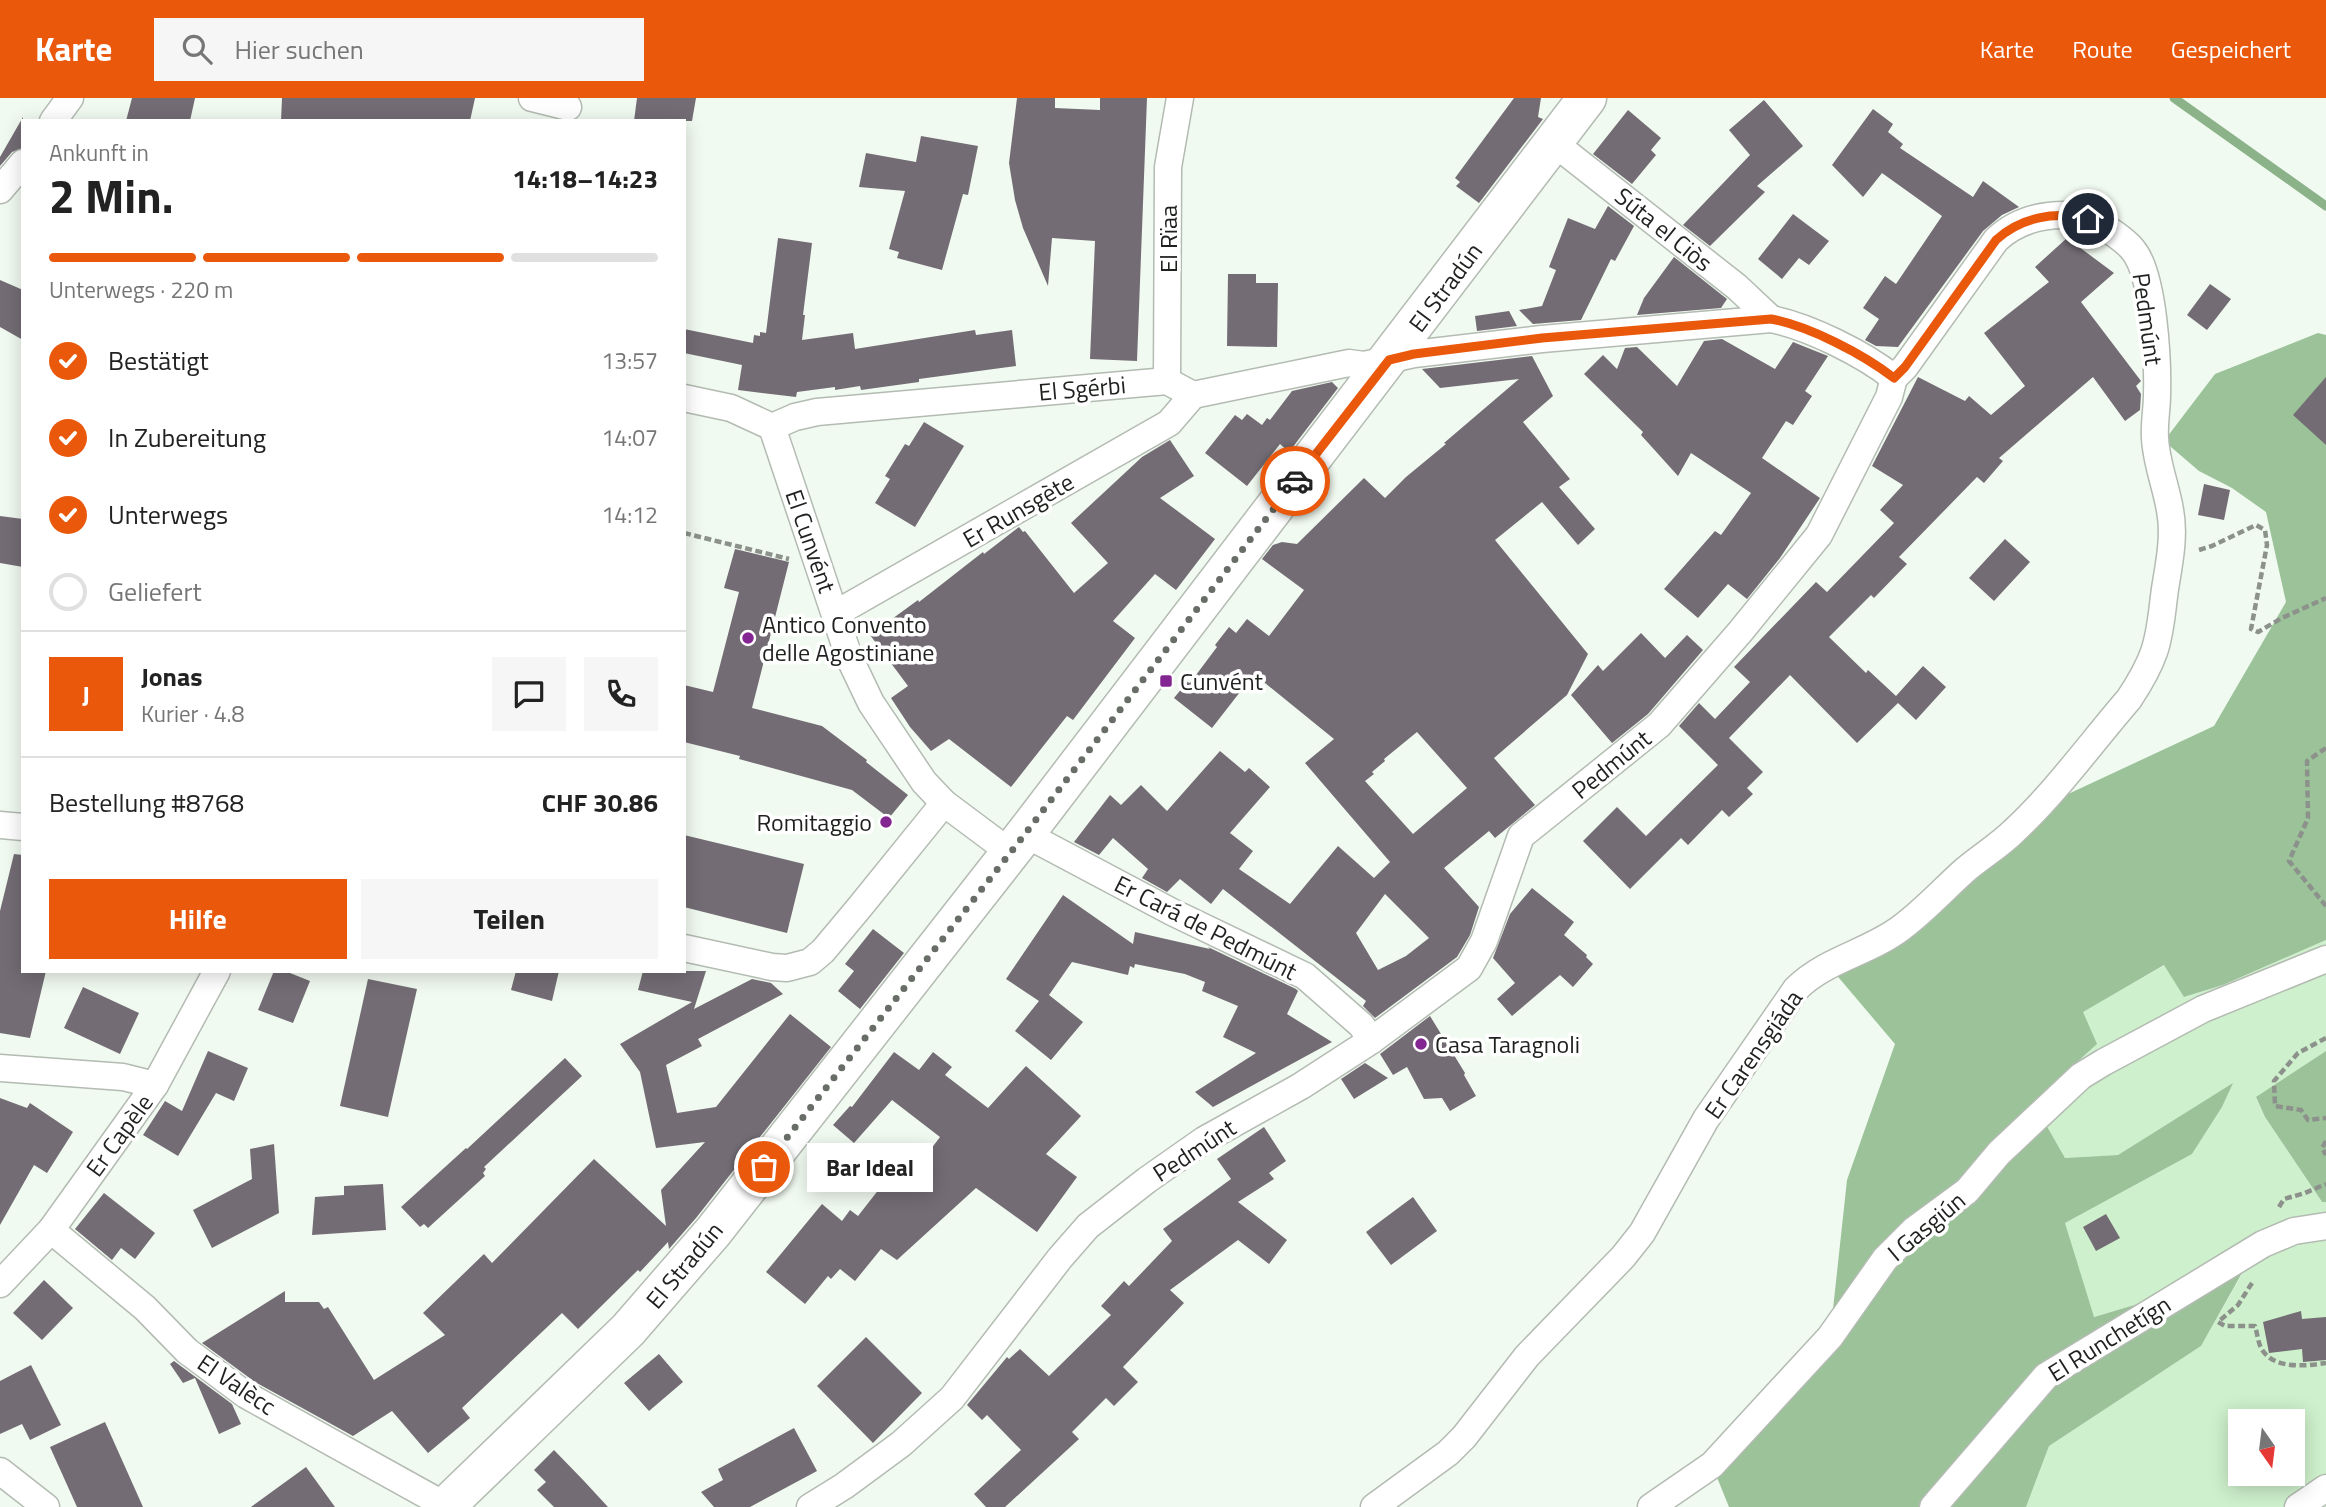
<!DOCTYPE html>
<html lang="de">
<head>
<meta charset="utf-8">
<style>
	:root { --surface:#fff; --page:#f6f6f6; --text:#222; --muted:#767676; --line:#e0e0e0; --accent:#ea580c }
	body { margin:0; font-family:"Titillium Web",sans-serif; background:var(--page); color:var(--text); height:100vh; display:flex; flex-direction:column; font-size:26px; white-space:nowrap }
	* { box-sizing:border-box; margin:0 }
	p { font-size:23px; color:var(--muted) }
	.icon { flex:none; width:38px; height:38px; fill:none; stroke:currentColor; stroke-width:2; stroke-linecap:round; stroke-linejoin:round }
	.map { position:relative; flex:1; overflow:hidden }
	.sheet { position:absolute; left:21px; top:21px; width:665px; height:854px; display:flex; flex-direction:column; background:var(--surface); border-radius:0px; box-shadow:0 4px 18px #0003 }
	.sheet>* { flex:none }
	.needle { width:46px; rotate:166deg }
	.fabs { position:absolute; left:2228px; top:1311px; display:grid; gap:14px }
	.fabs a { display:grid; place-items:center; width:77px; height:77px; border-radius:0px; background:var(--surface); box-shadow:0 4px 18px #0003; font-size:35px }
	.pin { position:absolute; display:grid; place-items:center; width:60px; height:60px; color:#fff; margin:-30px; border:4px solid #fff; border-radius:50%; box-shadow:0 2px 7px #0007 }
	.courier { position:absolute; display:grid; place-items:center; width:70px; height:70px; margin:-35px; border:5px solid #ea580c; border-radius:50%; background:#fff; color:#222; box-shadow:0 2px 9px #0007 }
	.bubble { position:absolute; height:49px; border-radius:0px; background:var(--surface); box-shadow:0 4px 18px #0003; font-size:23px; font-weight:700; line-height:49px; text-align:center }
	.overview em { font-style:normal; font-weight:700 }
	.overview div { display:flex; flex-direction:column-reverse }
	.overview { display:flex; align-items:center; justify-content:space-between; height:119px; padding:0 28px }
	h1 { font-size:46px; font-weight:700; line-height:52px }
	.bar { display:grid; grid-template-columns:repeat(4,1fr); gap:10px 7px; align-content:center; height:84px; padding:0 28px }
	.bar i { height:9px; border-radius:5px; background:var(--line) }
	.bar .current { background:var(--accent) }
	.bar p { grid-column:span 4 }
	.line { display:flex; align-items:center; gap:18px; padding:0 28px; border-top:2px solid var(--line) }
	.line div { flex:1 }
	.round { display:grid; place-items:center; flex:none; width:74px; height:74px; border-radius:0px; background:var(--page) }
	ol { padding:0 28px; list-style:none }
	li { display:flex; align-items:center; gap:21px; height:77px }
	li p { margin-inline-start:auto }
	li .icon { padding:7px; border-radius:50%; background:var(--accent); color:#fff; stroke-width:4 }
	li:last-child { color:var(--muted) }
	li i { width:38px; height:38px; border:4px solid var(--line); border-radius:50% }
	.cta { display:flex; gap:14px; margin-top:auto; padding:14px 28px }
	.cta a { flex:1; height:80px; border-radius:0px; background:var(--accent); color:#fff; font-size:28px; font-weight:700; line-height:80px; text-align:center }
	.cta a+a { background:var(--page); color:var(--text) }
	header { display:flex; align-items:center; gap:42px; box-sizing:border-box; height:98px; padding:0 35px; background:var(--accent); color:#fff }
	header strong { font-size:33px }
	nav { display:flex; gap:38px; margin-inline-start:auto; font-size:24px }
	.search { width:490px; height:63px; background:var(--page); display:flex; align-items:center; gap:18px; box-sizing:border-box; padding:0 24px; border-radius:0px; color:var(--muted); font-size:26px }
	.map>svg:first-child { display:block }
	.green { fill:#cef0cc; fill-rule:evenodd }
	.forest { fill:#9bc299 }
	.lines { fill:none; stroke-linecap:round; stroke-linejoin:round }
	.stream { stroke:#8bb289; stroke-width:9 }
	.building { fill:#736c74; fill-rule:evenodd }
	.minor-casing { stroke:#b3bbb2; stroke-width:29 }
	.primary-casing { stroke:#b3bbb2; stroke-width:41 }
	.path { stroke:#8c928b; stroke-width:4.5; stroke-dasharray:7 3.5; stroke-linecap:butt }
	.minor { stroke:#fff; stroke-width:26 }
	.primary { stroke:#fff; stroke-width:38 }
	.done { stroke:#686d67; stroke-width:7; stroke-dasharray:0 12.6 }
	.route { stroke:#ea580c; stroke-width:9 }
	.poi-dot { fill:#842691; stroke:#fff; stroke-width:2.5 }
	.labels { text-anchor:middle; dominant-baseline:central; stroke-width:7; stroke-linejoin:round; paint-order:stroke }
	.street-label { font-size:24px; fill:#1e211d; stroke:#fff }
	.poi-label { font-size:24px; fill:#1e211d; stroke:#fff; text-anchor:start }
</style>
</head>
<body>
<header>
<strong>Karte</strong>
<div class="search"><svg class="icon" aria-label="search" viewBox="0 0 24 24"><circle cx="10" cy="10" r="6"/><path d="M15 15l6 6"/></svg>Hier suchen</div>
<nav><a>Karte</a><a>Route</a><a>Gespeichert</a></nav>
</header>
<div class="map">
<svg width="2326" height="1409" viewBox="0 0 2326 1409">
	<rect width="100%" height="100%" fill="#f1faf0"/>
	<path class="green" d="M2326,842v111l-70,47 9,19 56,84 5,1v305h-300l23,-61 152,-100 41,-72 -149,43 -28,-94 127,-69 30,-47 10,-23 -114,71 -53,3 -32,-56 63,-57 -14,-33 83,-47 20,32 38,-12zM2240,1323h52v53h-52z"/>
	<g class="forest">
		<polygon points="2318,235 2326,237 2326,842 2223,887 2184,899 2164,867 2083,914 2097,946 2033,1004 2065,1060 2118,1057 2233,985 2222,1009 2192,1056 2065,1125 2094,1219 2242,1175 2201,1248 2049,1348 2026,1409 1729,1409 1712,1367 1830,1239 1847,1082 1895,946 1828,867 1853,857 2036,711 2214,628 2286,504 2266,414 2232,390 2199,373 2164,343 2215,276"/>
		<polygon points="2326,953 2326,1104 2322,1104 2265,1019 2256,999"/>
	</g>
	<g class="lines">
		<polyline class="stream" points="2174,0 2326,108"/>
	</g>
	<g class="building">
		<polygon points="132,0 195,0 190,23 126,23"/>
		<polygon points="282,0 475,0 470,23 281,23"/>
		<polygon points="637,0 696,0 692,23 634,23"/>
		<polygon points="1017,0 1055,0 1055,10 1100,12 1100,0 1147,0 1137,263 1090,261 1095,143 1052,140 1048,188 1023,130 1015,102 1009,65"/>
		<polygon points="1514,0 1541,0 1538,19 1543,21 1479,105 1456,88 1460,84 1455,80"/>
		<polygon points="1764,2 1803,48 1757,88 1765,94 1710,148 1683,127 1750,57 1729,32"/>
		<polygon points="1873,11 1893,26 1888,34 1903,46 1900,50 1973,99 1983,83 2019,109 2002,117 1983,133 1898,249 1876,248 1865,242 1879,221 1863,210 1885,178 1896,186 1942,118 1882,75 1863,99 1832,67"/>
		<polygon points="1628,12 1661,40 1651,52 1656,57 1632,86 1593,56"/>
		<polygon points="23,19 23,50 12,54 0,68 0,59"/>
		<polygon points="921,38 978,48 968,97 963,96 942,172 897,160 899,154 889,151 905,93 859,89 866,55 916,64"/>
		<polygon points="1608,108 1634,128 1615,163 1611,161 1581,222 1533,226 1519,212 1542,208 1556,172 1549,169 1568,120 1595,131"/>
		<polygon points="1793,116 1829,143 1809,167 1799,160 1782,181 1758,161"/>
		<polygon points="778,140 812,145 803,217 805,217 802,242 853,235 855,251 975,232 976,237 1012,232 1016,268 919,281 919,284 861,292 860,288 835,292 835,289 797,294 796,299 738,292 742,267 684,255 684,231 753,245 754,237 760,238 760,234 766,235"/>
		<polygon points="2067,140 2114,175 2081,204 2141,283 2136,288 2141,296 2140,312 2125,323 2093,279 1999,360 2003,363 1984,385 1977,379 1899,459 1907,466 1874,500 1871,497 1829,539 1866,575 1868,572 1896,598 1923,568 1946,589 1916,622 1898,605 1857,645 1790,577 1729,640 1763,674 1747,690 1753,696 1729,719 1722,712 1688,747 1681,740 1630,791 1583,743 1617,709 1646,738 1718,667 1679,628 1699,605 1715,621 1750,584 1734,569 1816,484 1827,494 1894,425 1880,412 1903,387 1872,368 1918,279 1965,303 1969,298 1991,317 2025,288 1984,235 2049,184 2035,169"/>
		<polygon points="1674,159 1727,201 1721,210 1637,217 1644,200"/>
		<polygon points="1228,176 1256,176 1256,185 1278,185 1277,249 1227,248"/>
		<polygon points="0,182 23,192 23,242 0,229"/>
		<polygon points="2210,186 2231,201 2207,232 2187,217"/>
		<polygon points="1509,213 1517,228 1477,233 1475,218"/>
		<polygon points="1722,241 1775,271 1793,244 1828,258 1805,293 1812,298 1793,327 1786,323 1762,360 1820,400 1780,460 1747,501 1728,486 1698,520 1664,491 1715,433 1721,437 1751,395 1691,355 1678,378 1641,337 1643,334 1584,276 1603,257 1617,271 1625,250 1637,249 1677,288 1704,243"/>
		<path d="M1532,258l21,40 -30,26 47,57 -11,8 36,42 -17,16 -36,-43 -47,38 93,114 -21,41 -73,63 41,47 -40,33 -6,-7 -45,37 35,39 -9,28 -13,22 -82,61 -12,-12 3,-5 -143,-112 -12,15 -31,-25 -13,13 -25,-14 6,-9 -35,-31 -14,17 -25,-13 36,-47 11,10 20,-20 26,26 53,-60 25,21 4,-4 21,19 -40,46 23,18 -14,18 51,35 48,-58 36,32 16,-16 -85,-99 29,-24 -80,-65 -42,54 -38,-30 13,-16 3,1 27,-36 -2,-2 14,-18 7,6 11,-14 22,17 35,-46 -42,-31 11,-14 9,-3 15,2 67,-66 21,20 21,-21 40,-33 -2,-1 75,-64 -79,9 -18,-19zM1417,634l50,56 -54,46 -48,-53 9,-7 -2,-2 13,-11 -1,-2zM1385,796l44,44 -23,18 -28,14 -22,-37z"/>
		<polygon points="2326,279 2326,347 2293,317"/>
		<polygon points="1332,284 1338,290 1289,354 1280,346 1247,388 1205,355 1235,317 1242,322 1247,316 1262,327 1267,320 1270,322 1292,293"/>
		<polygon points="924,324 964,348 915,429 875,405 890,381 885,378 905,346 909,348"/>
		<polygon points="1170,342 1194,378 1160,400 1215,441 1176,492 1155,476 1113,523 1135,540 1073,622 1067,618 1011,689 949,641 931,653 910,629 891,600 908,588 870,537 918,502 919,504 983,454 984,456 1019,429 1023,434 1025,433 1074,495 1108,465 1071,425 1142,359"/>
		<polygon points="2204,386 2230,392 2224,422 2198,417"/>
		<polygon points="0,418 23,421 23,469 0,465"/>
		<polygon points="2005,441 2030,464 1994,503 1969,480"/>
		<polygon points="735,451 789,464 752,610 822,628 867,662 866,664 908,697 889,720 852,692 739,661 740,658 684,644 684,587 713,594 739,494 724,490"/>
		<polygon points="1641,535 1665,560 1687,537 1703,552 1648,616 1612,645 1571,597 1598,567 1603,573"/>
		<polygon points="684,737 804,766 787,835 684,809"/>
		<polygon points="14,756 23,757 23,873 46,873 30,940 0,935 0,813"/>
		<polygon points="1532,790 1574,824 1564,837 1587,857 1586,859 1593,866 1573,889 1560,877 1512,918 1497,901 1515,885 1493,860 1510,816"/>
		<polygon points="1063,797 1133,846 1135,834 1210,851 1208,849 1296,891 1298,893 1287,916 1332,944 1213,1009 1195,994 1256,955 1223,939 1238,908 1202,893 1205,884 1185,876 1135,866 1134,870 1130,868 1128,877 1072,864 1049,897 1083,924 1051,962 1015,933 1039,903 1006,881"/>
		<polygon points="873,831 904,855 860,911 838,893 854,873 845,866"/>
		<polygon points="274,873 285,873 310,883 293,925 258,912"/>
		<polygon points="516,873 559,873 552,903 511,892"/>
		<polygon points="643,873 706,873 694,911 752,881 771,885 783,896 698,941 702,948 666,967 677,1015 716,1009 790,916 831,949 696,1120 669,1151 668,1144 640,1174 638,1172 578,1231 562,1215 462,1310 470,1320 428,1355 392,1313 353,1338 255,1284 202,1245 285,1193 285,1204 319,1204 324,1211 328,1209 374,1282 445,1237 423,1215 484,1156 492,1165 594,1061 666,1128 661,1092 705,1044 656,1050 640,974 620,946 692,904 638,892"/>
		<polygon points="368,881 417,891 388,1019 340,1008"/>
		<polygon points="83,889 139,915 120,956 64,930"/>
		<polygon points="1430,918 1465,975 1464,977 1476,998 1450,1013 1442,1000 1424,1001 1407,969 1393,977 1380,956"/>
		<polygon points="208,953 248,970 234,1003 216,995 178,1058 143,1037 165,1003 182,1013"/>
		<polygon points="894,954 919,972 933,954 952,969 945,977 988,1010 1026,968 1081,1018 1046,1056 1077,1079 1037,1134 976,1090 897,1162 881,1151 855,1183 840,1171 831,1181 828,1178 805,1206 766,1174 822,1106 842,1123 850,1112 858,1118 887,1081 900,1092 940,1039 892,1002 854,1045 833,1027 850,1008 852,1009"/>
		<polygon points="565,960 582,978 484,1069 486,1071 483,1075 485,1078 428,1130 424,1126 420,1129 401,1109 466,1050 467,1051"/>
		<polygon points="1365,965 1388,980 1354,1001 1341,981"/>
		<polygon points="0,1000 27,1010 30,1005 73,1034 47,1075 34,1067 0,1127"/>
		<polygon points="1264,1029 1286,1063 1269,1075 1274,1081 1238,1104 1287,1142 1269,1166 1238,1142 1170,1192 1184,1205 1123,1269 1138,1284 1114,1308 1106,1300 1072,1334 1079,1341 1005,1409 986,1409 974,1396 1021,1352 987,1317 982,1322 967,1307 1007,1259 1009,1261 1020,1251 1049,1278 1111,1217 1101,1208 1124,1183 1129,1188 1172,1143 1163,1131 1231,1081 1217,1061"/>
		<polygon points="274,1046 279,1115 212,1150 193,1112 252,1081 250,1051"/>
		<polygon points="383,1086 386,1132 312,1137 315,1099 344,1097 344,1088"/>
		<polygon points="104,1095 155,1135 135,1161 121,1150 112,1162 75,1131"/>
		<polygon points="1413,1099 1437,1133 1391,1167 1366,1134"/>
		<polygon points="2106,1116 2120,1140 2096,1153 2083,1129"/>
		<polygon points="44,1182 73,1210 42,1242 13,1215"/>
		<polygon points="2301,1213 2302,1221 2326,1219 2326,1262 2303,1264 2302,1251 2269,1255 2263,1224"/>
		<polygon points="866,1239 922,1295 873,1345 817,1288"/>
		<polygon points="659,1256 683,1284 649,1313 624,1285"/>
		<polygon points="174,1263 232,1306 241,1326 219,1336 195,1280 183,1285 170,1266"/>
		<polygon points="31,1267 61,1327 30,1342 22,1326 0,1336 0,1283"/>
		<polygon points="105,1324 143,1409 77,1409 50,1349"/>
		<polygon points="794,1330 817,1373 750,1409 714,1409 701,1394 723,1382 718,1371"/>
		<polygon points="554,1352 584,1383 608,1409 554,1409 537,1392 546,1384 534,1372"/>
		<polygon points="306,1369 335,1409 251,1409"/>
	</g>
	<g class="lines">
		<defs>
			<g id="minor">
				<polyline points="532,0 568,9"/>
				<polyline points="53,23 70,0"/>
				<polyline points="1554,45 1737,189 1771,221"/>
				<polyline points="0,92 23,65"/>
				<polyline points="1167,283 1168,69 1180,0"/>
				<polyline points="684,300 731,310 772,329 849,559 871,605 924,684 944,705 1011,755"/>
				<path d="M772,329l23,-10 22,-5 316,-28 34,-3 26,14 156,-32 15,2 50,-11 128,-15 229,-20c37,7 93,35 123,59"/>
				<polyline points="835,516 1169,325 1193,297"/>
				<polyline points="0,727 23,729"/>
				<polyline points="1025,736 1172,814 1305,878 1361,927 1372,942"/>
				<polyline points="684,850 772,869 787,870 810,864 823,853 859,810 944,705"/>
				<polyline points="0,970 123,979 155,987"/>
				<polyline points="51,1132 145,1210 187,1253 246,1297 448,1409"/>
				<polyline points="0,1186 51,1132 155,987 217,873"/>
				<polyline points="0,1373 46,1409"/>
				<path d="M810,1409l34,-21 57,-42 51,-46 108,-140 28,-32 59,-46 57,-40 97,-54 71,-46 97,-72 15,-27 37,-105 138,-111 81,-93 79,-97 70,-138 5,-19 11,-11 91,-127c19,-18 42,-25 68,-25 16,0 31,6 45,15 9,6 18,12 24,20 21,25 25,112 24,145 0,14 -3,28 -2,43 1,24 11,48 15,72 5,26 -1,54 -5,79 -3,21 -4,43 -11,63 -6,17 -15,32 -25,47 -38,44 -73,93 -115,132 -15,15 -34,26 -50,40 -21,19 -40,40 -63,57 -33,25 -75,31 -105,61l-90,130 -64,114 -19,24 -96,99 -63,81 -16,16 -74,54"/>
				<polyline points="1651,1409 1712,1367 1830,1239 1885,1161 1914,1132 1967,1093 1999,1055 2081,978 2104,964 2203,911 2326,861"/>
				<polyline points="1933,1409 2046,1278 2263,1146 2294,1133 2326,1128"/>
				<polyline points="2298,1409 2326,1390"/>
			</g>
			<polyline id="primary" points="445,1409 628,1232 713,1134 1025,736 1587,0"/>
		</defs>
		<use href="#minor" class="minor-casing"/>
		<use href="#primary" class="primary-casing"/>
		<g class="path">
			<polyline points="684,435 789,461"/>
			<polyline points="2199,452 2212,448 2256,427 2265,432 2267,447 2251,531 2258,534 2282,520 2326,500"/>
			<polyline points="2326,650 2307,663 2308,720 2289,763 2326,808"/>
			<polyline points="2326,940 2298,955 2274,983 2275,1008 2301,1012 2308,1022 2326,1020"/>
			<polyline points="2326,1043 2322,1050 2326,1057"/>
			<polyline points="2279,1109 2284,1101 2305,1095 2326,1086"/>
			<path d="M2252,1185l-14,22 -20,17 7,4h30c2,6 3,16 6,22 12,22 45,18 65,15"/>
		</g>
		<use href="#minor" class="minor"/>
		<use href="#primary" class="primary"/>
	</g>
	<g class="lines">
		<polyline class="done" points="764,1069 1025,736 1295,383"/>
		<path class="route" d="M1295,383l94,-121 25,-6 128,-16 229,-19c38,7 92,35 123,59l11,-11 91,-127c25,-23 59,-29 92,-21"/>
	</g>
	<g class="poi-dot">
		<circle cx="748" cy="540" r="7"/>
		<rect x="1159" y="576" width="14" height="14" rx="3.5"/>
		<circle cx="886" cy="724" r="7"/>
		<circle cx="1421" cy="946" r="7"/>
	</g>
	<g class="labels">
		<g class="street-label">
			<text transform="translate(1664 131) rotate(39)">Súta el Ciòs</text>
			<text transform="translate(1168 141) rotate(-90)">El Rïaa</text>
			<text transform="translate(1445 189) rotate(-53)">El Stradún</text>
			<text transform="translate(2148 221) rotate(82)">Pedmúnt</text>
			<text transform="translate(1082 290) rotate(-5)">El Sgérbi</text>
			<text transform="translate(1018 412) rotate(-30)">Er Runsgète</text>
			<text transform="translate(811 443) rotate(71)">El Cunvént</text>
			<text transform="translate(1611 666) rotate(-39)">Pedmúnt</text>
			<text transform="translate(1206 829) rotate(27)">Er Cará de Pedmúnt</text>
			<text transform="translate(1753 956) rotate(-55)">Er Carensgiáda</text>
			<text transform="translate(119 1037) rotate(-54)">Er Capèle</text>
			<text transform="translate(1194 1052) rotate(-33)">Pedmúnt</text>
			<text transform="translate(1926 1128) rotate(-40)">I Gasgiún</text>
			<text transform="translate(684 1167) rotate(-50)">El Stradún</text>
			<text transform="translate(2109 1240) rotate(-32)">El Runchetígn</text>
			<text transform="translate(237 1286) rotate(34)">El Valècc</text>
		</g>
		<g class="poi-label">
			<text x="762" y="526">Antico Convento<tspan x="762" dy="28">delle Agostiniane</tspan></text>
			<text x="1180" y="583">Cunvént</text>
			<text x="872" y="724" text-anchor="end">Romitaggio</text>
			<text x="1435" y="946">Casa Taragnoli</text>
		</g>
	</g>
</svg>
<div class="fabs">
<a><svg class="needle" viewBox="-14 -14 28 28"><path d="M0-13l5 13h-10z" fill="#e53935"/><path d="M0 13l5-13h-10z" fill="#767676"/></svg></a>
</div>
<div class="pin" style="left:764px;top:1069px;background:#ea580c"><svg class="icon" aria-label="bag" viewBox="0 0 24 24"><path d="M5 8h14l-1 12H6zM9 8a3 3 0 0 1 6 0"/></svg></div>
<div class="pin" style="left:2088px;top:121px;background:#1f2937"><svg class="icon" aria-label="home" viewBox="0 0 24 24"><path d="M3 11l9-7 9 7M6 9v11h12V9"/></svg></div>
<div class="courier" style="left:1295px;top:383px"><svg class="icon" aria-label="car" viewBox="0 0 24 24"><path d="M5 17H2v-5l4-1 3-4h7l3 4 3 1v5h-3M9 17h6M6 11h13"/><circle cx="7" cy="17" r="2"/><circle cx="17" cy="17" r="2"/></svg></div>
<div class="bubble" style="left:807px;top:1045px;width:126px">Bar Ideal</div>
<section class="sheet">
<div class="overview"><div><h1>2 Min.</h1><p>Ankunft in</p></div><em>14:18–14:23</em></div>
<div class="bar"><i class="current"></i><i class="current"></i><i class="current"></i><i></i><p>Unterwegs · 220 m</p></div>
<ol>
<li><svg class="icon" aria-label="check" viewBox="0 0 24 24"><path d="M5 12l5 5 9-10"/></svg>Bestätigt<p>13:57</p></li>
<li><svg class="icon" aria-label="check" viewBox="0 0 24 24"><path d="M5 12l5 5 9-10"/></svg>In Zubereitung<p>14:07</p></li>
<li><svg class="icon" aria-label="check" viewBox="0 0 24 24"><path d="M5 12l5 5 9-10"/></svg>Unterwegs<p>14:12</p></li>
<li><i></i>Geliefert</li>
</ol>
<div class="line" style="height:126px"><b class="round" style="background:var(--accent);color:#fff">J</b><div><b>Jonas</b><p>Kurier · 4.8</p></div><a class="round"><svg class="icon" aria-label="chat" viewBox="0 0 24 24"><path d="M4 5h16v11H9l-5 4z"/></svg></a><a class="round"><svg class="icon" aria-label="phone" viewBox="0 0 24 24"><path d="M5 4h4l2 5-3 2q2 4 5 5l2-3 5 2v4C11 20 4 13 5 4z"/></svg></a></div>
<div class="line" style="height:91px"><div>Bestellung #8768</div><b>CHF 30.86</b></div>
<div class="cta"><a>Hilfe</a><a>Teilen</a></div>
</section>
</div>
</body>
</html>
